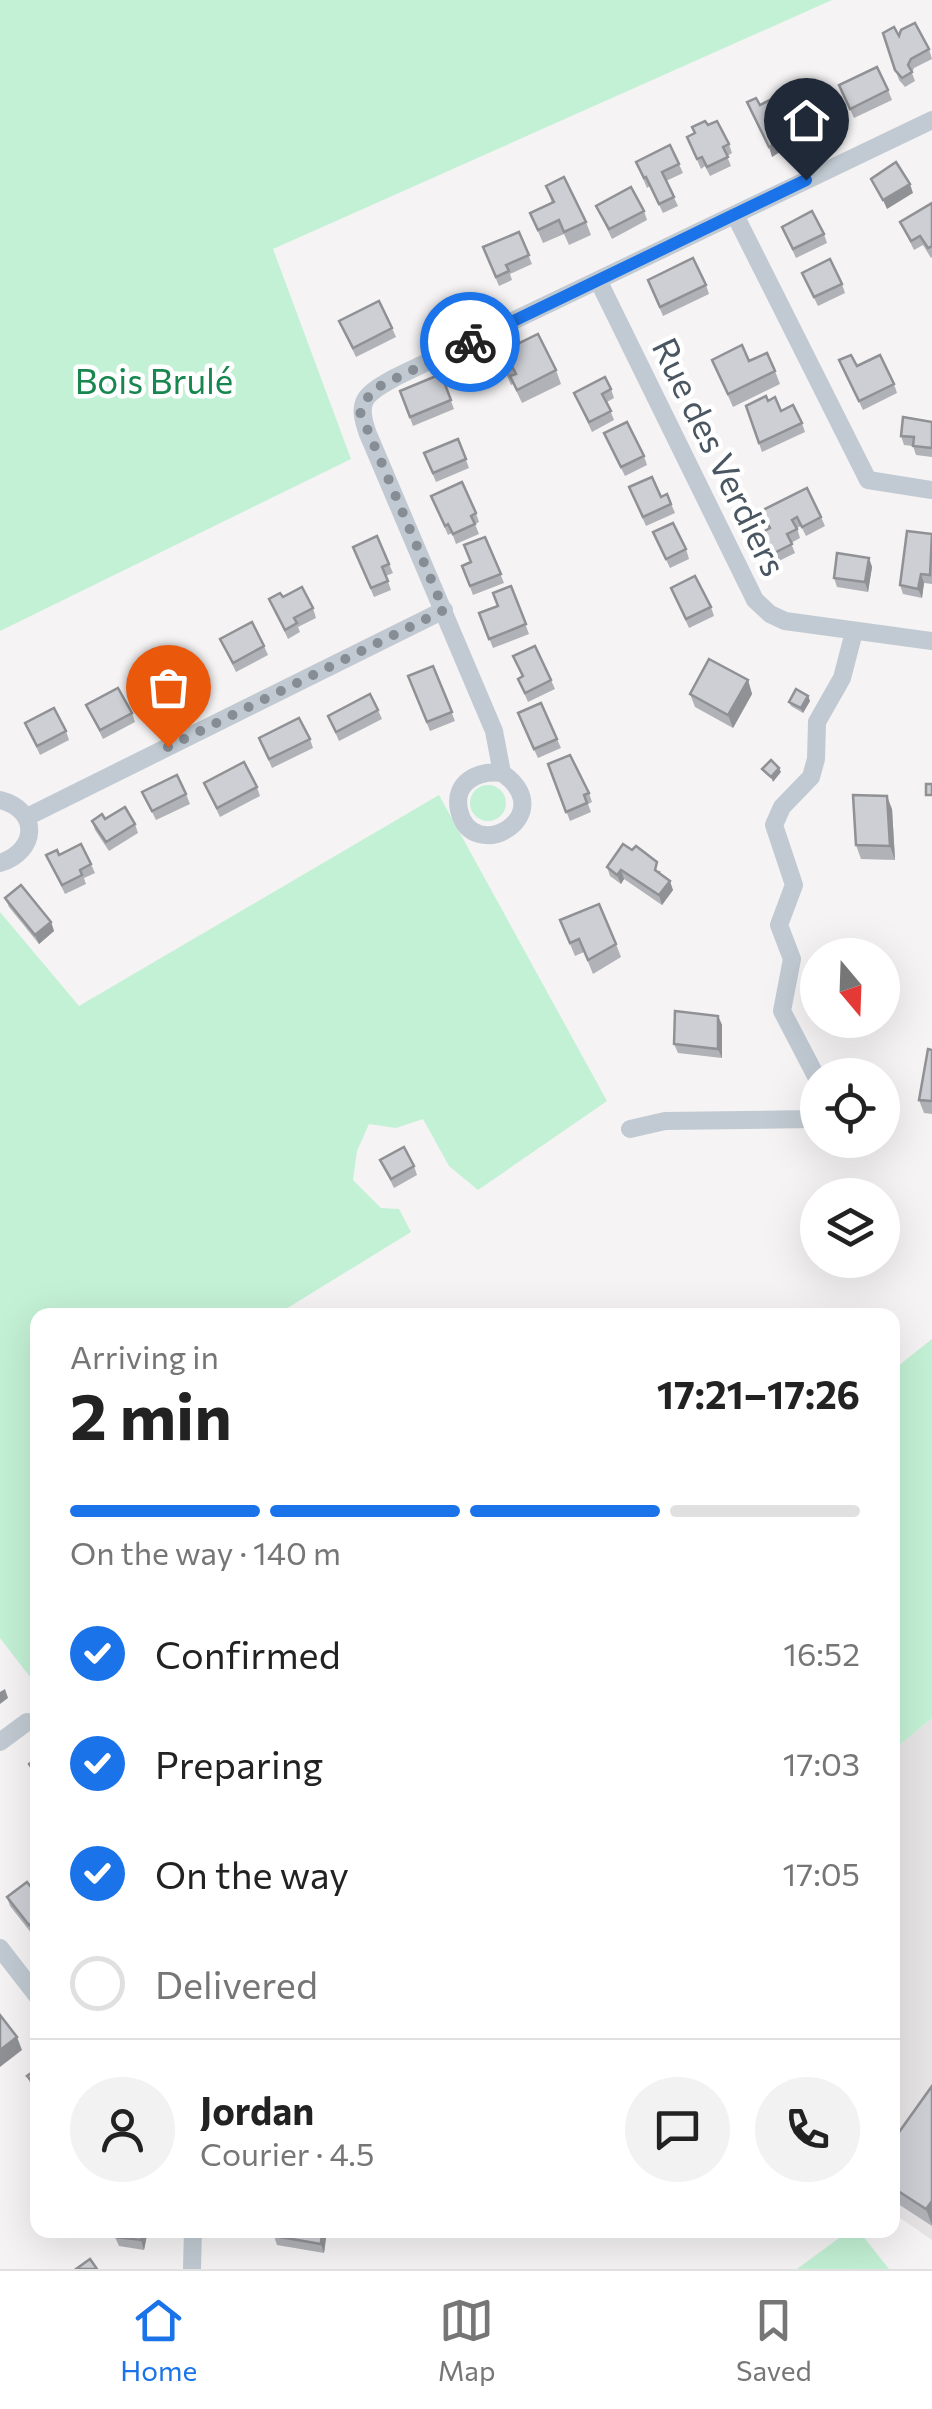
<!DOCTYPE html>
<html lang="en">
<head>
<meta charset="utf-8">
<style>
	:root { --surface:#fff; --page:#f2f2f2; --text:#222; --muted:#767676; --line:#e0e0e0; --accent:#1a73e8 }
	body { margin:0; font-family:Commissioner,sans-serif; background:var(--page); color:var(--text); height:100vh; display:flex; flex-direction:column; font-size:38px; white-space:nowrap }
	* { box-sizing:border-box; margin:0 }
	p { font-size:32px; color:var(--muted) }
	.icon { flex:none; width:55px; height:55px; fill:none; stroke:currentColor; stroke-width:2; stroke-linecap:round; stroke-linejoin:round }
	.map { position:relative; flex:1; overflow:hidden }
	.details { position:absolute; left:30px; top:1308px; width:870px; height:930px; display:flex; flex-direction:column; background:var(--surface); border-radius:20px; box-shadow:0 10px 40px #0002 }
	.details>* { flex:none }
	.needle { width:65px; rotate:161deg }
	.buttons { position:absolute; left:800px; top:938px; display:grid; gap:20px }
	.buttons a { display:grid; place-items:center; width:100px; height:100px; border-radius:50%; background:var(--surface); box-shadow:0 10px 40px #0002; font-size:50px }
	.pin { position:absolute; display:grid; place-items:center; width:85px; height:85px; color:#fff; margin:-102px -42px; border-radius:50% 50% 50% 0; rotate:-45deg; box-shadow:0 0 10px #0007 }
	.pin .icon { rotate:45deg }
	.courier { position:absolute; display:grid; place-items:center; width:100px; height:100px; margin:-50px; border:8px solid #1a73e8; border-radius:50%; background:#fff; color:#222; box-shadow:0 2px 12px #0007 }
	.headline em { font-style:normal; font-weight:700 }
	.headline div { display:flex; flex-direction:column-reverse }
	.headline { display:flex; align-items:center; justify-content:space-between; height:170px; padding:0 40px }
	h1 { font-size:65px; font-weight:700; line-height:75px }
	.bar { display:grid; grid-template-columns:repeat(4,1fr); gap:15px 10px; align-content:center; height:120px; padding:0 40px }
	.bar i { height:12px; border-radius:8px; background:var(--line) }
	.bar .selected { background:var(--accent) }
	.bar p { grid-column:span 4 }
	.line { display:flex; align-items:center; gap:25px; padding:0 40px; border-top:2px solid var(--line) }
	.line div { flex:1 }
	.round { display:grid; place-items:center; flex:none; width:105px; height:105px; border-radius:52px; background:var(--page) }
	ol { padding:0 40px; list-style:none }
	li { display:flex; align-items:center; gap:30px; height:110px }
	li p { margin-inline-start:auto }
	li .icon { padding:10px; border-radius:50%; background:var(--accent); color:#fff; stroke-width:4 }
	li:last-child { color:var(--muted) }
	li i { width:55px; height:55px; border:5px solid var(--line); border-radius:50% }
	.dock { display:flex; justify-content:space-around; align-items:center; height:140px; border-top:2px solid var(--line); background:var(--surface); font-size:28px; color:var(--muted) }
	.dock a { display:grid; justify-items:center; gap:5px }
	.dock .selected { color:var(--accent) }
	.map>svg:first-child { display:block }
	.education { fill:#e6e4e5 }
	.green { fill:#c3f1d5 }
	.lines { fill:none; stroke-linecap:round; stroke-linejoin:round }
	.street { stroke:#c1cad2; stroke-width:18 }
	.wall { fill:#b0b2b7 }
	.shaded-wall { fill:#909195 }
	.building { fill:#cdcfd5; stroke:#909195; stroke-width:2.5 }
	.done { stroke:#868d94; stroke-width:10; stroke-dasharray:0 18 }
	.route { stroke:#1a73e8; stroke-width:12 }
	.labels { text-anchor:middle; dominant-baseline:central; stroke-width:9; stroke-linejoin:round; paint-order:stroke }
	.park-label { font-size:35px; fill:#17864f; stroke:#fff }
	.street-label { font-size:35px; fill:#4a5661; stroke:#fff }
</style>
</head>
<body>
<div class="map">
<svg width="932" height="2269" viewBox="0 0 932 2269">
	<rect width="100%" height="100%" fill="#f5f3f3"/>
	<polygon class="education" points="932,1718 932,2240 893,2213 893,1750"/>
	<g class="green">
		<polygon points="0,0 832,0 273,249 351,459 0,631"/>
		<circle cx="488" cy="803" r="18"/>
		<polygon points="439,795 607,1101 478,1190 449,1166 423,1119 396,1128 369,1124 357,1151 353,1180 381,1208 399,1209 411,1232 276,1315 38,1315 37,1686 0,1638 0,912 79,1006"/>
		<polygon points="932,1339 932,1718 893,1750 893,1370"/>
		<polygon points="850,2230 858,2230 889,2269 797,2269"/>
	</g>
	<g class="lines">
		<g class="street">
			<polyline points="735,215 868,480 932,490"/>
			<polyline points="599,282 755,600 770,614 785,621 932,641"/>
			<path d="M502,773c-24,-3 -49,9 -43,37 13,57 103,5 43,-37l-8,-42 -126,-297c-13,-35 -2,-40 28,-57l536,-257"/>
			<path d="M0,800c40,10 38,51 0,63"/>
			<polyline points="27,817 444,610"/>
			<polyline points="818,1080 782,1011 792,959 779,925 794,885 774,825 782,807 811,777 816,759 817,722 842,678 854,632"/>
			<polyline points="630,1129 665,1121 813,1119 818,1111"/>
			<polyline points="0,1742 27,1722"/>
			<polyline points="0,1948 38,1997"/>
			<polyline points="192,2269 193,2230"/>
		</g>
	</g>
	<g class="wall">
		<polygon points="883,33 899,36 929,49 932,59 914,68 912,73 915,81 905,87 899,80"/>
		<polygon points="839,85 888,90 892,100 854,118"/>
		<polygon points="708,125 729,144 732,153 727,156 731,166 710,176 705,166 701,169 687,137"/>
		<polygon points="636,162 679,164 683,173 666,181 678,206 663,213 650,186 647,188"/>
		<polygon points="546,186 586,222 591,235 569,245 564,234 543,243 530,213 552,203"/>
		<polygon points="932,203 932,257 931,258 923,245 914,250 900,222"/>
		<polygon points="596,206 644,211 647,220 612,239"/>
		<polygon points="782,227 824,234 827,243 796,258"/>
		<polygon points="519,232 532,264 510,274 512,280 499,286 483,247"/>
		<polygon points="802,273 842,284 845,293 818,306"/>
		<polygon points="648,280 706,285 709,294 663,316"/>
		<polygon points="339,321 392,328 396,337 356,357"/>
		<polygon points="497,354 556,370 561,384 522,403 513,384 511,385"/>
		<polygon points="712,360 749,361 775,371 780,384 733,407"/>
		<polygon points="839,360 894,384 897,393 863,410"/>
		<polygon points="441,374 454,409 413,426 400,391"/>
		<polygon points="611,389 614,398 607,402 614,420 592,432 574,393"/>
		<polygon points="768,401 781,411 802,423 805,432 762,452 746,406"/>
		<polygon points="932,422 932,457 916,455 913,446 904,445 901,436"/>
		<polygon points="604,433 644,456 647,465 625,476"/>
		<polygon points="458,439 469,468 436,482 424,453"/>
		<polygon points="629,487 661,497 667,494 675,513 646,526"/>
		<polygon points="431,496 476,513 479,522 475,524 479,534 456,544 452,533 448,535"/>
		<polygon points="761,511 821,517 825,526 806,536 801,526 797,528 800,538 791,543 795,553 775,563 761,533 769,529"/>
		<polygon points="653,532 686,549 689,559 670,568"/>
		<polygon points="932,534 932,584 924,583 922,598 903,594 900,585"/>
		<polygon points="377,536 393,573 386,576 391,590 374,597 353,547"/>
		<polygon points="485,537 504,583 473,595 462,566 470,562"/>
		<polygon points="869,558 872,567 868,592 837,587 834,578"/>
		<polygon points="511,586 529,634 493,648 479,613 498,606"/>
		<polygon points="671,588 711,607 714,616 689,628"/>
		<polygon points="283,597 313,608 316,618 298,627 300,632 288,639 269,599"/>
		<polygon points="220,639 264,646 268,655 236,672"/>
		<polygon points="513,656 551,680 555,689 528,702 518,679 522,677"/>
		<polygon points="433,666 455,721 430,731 408,676"/>
		<polygon points="139,679 193,682 196,691 155,713"/>
		<polygon points="748,680 752,694 733,728 695,707 690,694"/>
		<polygon points="808,696 810,701 803,713 791,706 789,702"/>
		<polygon points="86,705 132,713 135,722 103,739"/>
		<polygon points="378,710 382,719 339,741 328,716"/>
		<polygon points="521,722 557,739 561,748 538,758"/>
		<polygon points="25,723 66,731 69,740 40,755"/>
		<polygon points="259,738 310,739 313,748 272,768"/>
		<polygon points="548,764 589,793 592,802 588,804 591,812 570,821"/>
		<polygon points="204,783 257,787 260,796 220,817"/>
		<polygon points="142,792 186,794 190,804 156,820"/>
		<polygon points="892,809 895,860 861,859 856,845"/>
		<polygon points="105,819 135,824 138,833 109,851 95,830 92,821"/>
		<polygon points="46,855 91,864 95,873 84,878 86,884 65,894"/>
		<polygon points="607,867 661,871 660,873 673,890 662,905 624,879 621,884 610,876"/>
		<polygon points="5,898 51,922 54,931 39,944 9,907"/>
		<polygon points="560,920 616,944 621,957 593,974 584,952 575,956"/>
		<polygon points="818,961 818,1016 812,1016 807,1002 812,965"/>
		<polygon points="884,989 884,1025 860,1025 858,1021 838,1021 882,1020"/>
		<polygon points="718,1016 722,1025 722,1058 678,1053 674,1044"/>
		<polygon points="932,1050 932,1114 924,1113 919,1100"/>
		<polygon points="380,1160 414,1166 417,1175 394,1188"/>
		<polygon points="38,1896 38,1930 32,1934 10,1906 7,1897"/>
		<polygon points="38,2068 38,2093 31,2085 27,2076"/>
		<polygon points="932,2086 932,2226 892,2200 892,2142"/>
		<polygon points="113,2230 148,2230 144,2250 119,2246 115,2237 116,2233"/>
		<polygon points="275,2230 327,2230 324,2253 277,2245 274,2236"/>
	</g>
	<g class="shaded-wall">
		<polygon points="819,117 822,126 772,157 769,147"/>
		<polygon points="910,184 913,193 887,209 883,200"/>
		<polygon points="869,558 872,567 868,592 865,582"/>
		<polygon points="921,574 924,583 922,598 918,589"/>
		<polygon points="748,680 752,694 733,728 728,715"/>
		<polygon points="808,696 810,701 803,713 801,708"/>
		<polygon points="779,768 781,772 773,782 771,777"/>
		<polygon points="887,796 892,809 895,860 890,846"/>
		<polygon points="621,870 624,879 621,884 617,875"/>
		<polygon points="670,881 673,890 662,905 659,895"/>
		<polygon points="51,922 54,931 39,944 35,935"/>
		<polygon points="882,984 884,989 884,1025 882,1020"/>
		<polygon points="718,1016 722,1025 722,1058 718,1049"/>
		<polygon points="5,1689 8,1698 0,1704 0,1692"/>
		<polygon points="38,1918 38,1930 32,1934 29,1925"/>
		<polygon points="17,2037 22,2050 0,2067 0,2050"/>
		<polygon points="932,2201 932,2225 926,2209"/>
		<polygon points="143,2230 148,2230 144,2250 141,2240"/>
		<polygon points="322,2230 327,2230 324,2253 321,2244"/>
	</g>
	<g class="building">
		<polygon points="915,23 929,49 911,59 908,65 912,72 902,78 895,70 883,33 894,27 899,36 901,30"/>
		<polygon points="877,67 888,90 850,109 839,85"/>
		<polygon points="809,97 819,117 769,147 747,102 756,98 760,105 770,100 778,115"/>
		<polygon points="705,121 708,125 717,121 729,144 723,147 728,157 707,167 702,157 697,159 687,137 695,133 692,127"/>
		<polygon points="670,145 679,164 662,172 674,197 659,204 646,177 644,178 636,162"/>
		<polygon points="896,162 910,184 883,200 871,179"/>
		<polygon points="564,177 586,222 564,232 559,220 538,230 530,213 554,202 546,186"/>
		<polygon points="631,187 644,211 609,229 596,206"/>
		<polygon points="932,203 932,246 928,248 920,236 911,241 900,222"/>
		<polygon points="812,211 824,234 793,249 782,227"/>
		<polygon points="519,232 529,255 506,265 509,271 496,277 483,247"/>
		<polygon points="693,258 706,285 660,307 648,280"/>
		<polygon points="830,259 842,284 814,297 802,273"/>
		<polygon points="379,301 392,328 353,348 339,321"/>
		<polygon points="538,334 556,370 517,390 510,376 516,374 513,368 506,371 497,354"/>
		<polygon points="742,345 749,361 767,353 775,371 728,394 712,360"/>
		<polygon points="851,355 857,366 880,355 894,384 859,401 839,360"/>
		<polygon points="441,374 451,400 410,417 400,391"/>
		<polygon points="605,377 611,389 602,394 611,411 589,422 574,393"/>
		<polygon points="766,396 768,401 775,397 781,411 793,405 802,423 759,443 746,406"/>
		<polygon points="903,417 932,422 932,448 913,446 914,437 901,436"/>
		<polygon points="627,422 644,456 621,467 604,433"/>
		<polygon points="458,439 466,459 433,473 424,453"/>
		<polygon points="652,477 661,497 667,494 671,504 643,517 629,487"/>
		<polygon points="462,482 476,513 471,516 475,524 453,534 448,524 445,526 431,496"/>
		<polygon points="807,488 821,517 802,527 797,517 792,520 797,529 787,534 792,544 772,554 761,533 770,528 761,511"/>
		<polygon points="673,523 686,549 666,559 653,532"/>
		<polygon points="907,531 932,534 930,575 921,574 918,589 900,585"/>
		<polygon points="377,536 389,564 382,567 388,581 371,588 353,547"/>
		<polygon points="485,537 501,574 470,586 462,566 471,562 464,545"/>
		<polygon points="837,553 869,558 865,582 834,578"/>
		<polygon points="695,576 711,607 686,619 671,588"/>
		<polygon points="511,586 526,624 489,639 479,613 498,606 493,593"/>
		<polygon points="302,587 313,608 294,618 297,623 285,630 269,599 280,593 283,597"/>
		<polygon points="252,622 264,646 233,663 220,639"/>
		<polygon points="535,646 551,680 525,693 518,679 523,676 513,656"/>
		<polygon points="180,658 193,682 152,703 139,679"/>
		<polygon points="709,659 748,680 728,715 690,694"/>
		<polygon points="433,666 452,712 427,722 408,676"/>
		<polygon points="118,688 132,713 100,730 86,705"/>
		<polygon points="796,689 808,696 801,708 789,702"/>
		<polygon points="370,694 378,710 336,732 328,716"/>
		<polygon points="541,703 557,739 534,749 518,713"/>
		<polygon points="54,708 66,731 37,746 25,723"/>
		<polygon points="299,718 310,739 269,759 259,738"/>
		<polygon points="570,755 589,793 584,795 587,803 566,812 548,764"/>
		<polygon points="771,760 779,768 771,777 762,769"/>
		<polygon points="244,762 257,787 217,808 204,783"/>
		<polygon points="177,775 186,794 152,811 142,792"/>
		<rect x="926" y="784" width="6" height="11"/>
		<polygon points="853,795 887,796 890,846 856,845"/>
		<polygon points="125,807 135,824 106,842 92,821 102,814 105,819"/>
		<polygon points="81,844 91,864 80,870 82,875 62,885 46,855 57,850 59,855"/>
		<polygon points="623,844 632,850 636,846 657,862 655,870 670,881 659,895 621,870 617,875 607,867"/>
		<polygon points="21,885 51,922 35,935 5,898"/>
		<polygon points="599,904 616,944 588,960 579,939 570,943 560,920"/>
		<polygon points="812,961 818,961 818,1003 807,1002 808,965 812,965"/>
		<polygon points="675,1011 718,1016 718,1049 674,1044"/>
		<polygon points="928,1049 932,1050 932,1101 919,1100"/>
		<polygon points="404,1147 414,1166 391,1179 380,1160"/>
		<polygon points="38,1757 38,1777 29,1764"/>
		<polygon points="27,1882 38,1896 38,1918 29,1925 7,1897"/>
		<polygon points="0,2015 17,2037 0,2050"/>
		<polygon points="38,2068 38,2088 27,2076"/>
		<polygon points="932,2086 932,2201 926,2209 892,2187 892,2142"/>
		<polygon points="116,2230 143,2230 141,2240 115,2237"/>
		<polygon points="275,2230 322,2230 321,2244 274,2236"/>
		<polygon points="90,2259 97,2269 76,2269"/>
	</g>
	<g class="lines">
		<polyline class="done" points="168,747 444,610 360,412 372,390 470,342"/>
		<polyline class="route" points="470,342 806,180"/>
	</g>
	<g class="labels">
		<g class="park-label">
			<text x="154" y="379">Bois Brulé</text>
		</g>
		<g class="street-label">
			<text transform="translate(721 456) rotate(64)">Rue des Verdiers</text>
		</g>
	</g>
</svg>
<div class="buttons">
<a><svg class="needle" viewBox="-14 -14 28 28"><path d="M0-13l5 13h-10z" fill="#e53935"/><path d="M0 13l5-13h-10z" fill="#767676"/></svg></a>
<a><svg class="icon" aria-label="locate" viewBox="0 0 24 24"><circle cx="12" cy="12" r="6"/><path d="M12 2v4M12 18v4M2 12h4M18 12h4"/></svg></a>
<a><svg class="icon" aria-label="layers" viewBox="0 0 24 24"><path d="M12 4l9 5-9 5-9-5zM3 14l9 5 9-5"/></svg></a>
</div>
<div class="pin" style="left:168px;top:747px;background:#ea580c"><svg class="icon" aria-label="bag" viewBox="0 0 24 24"><path d="M5 8h14l-1 12H6zM9 8a3 3 0 0 1 6 0"/></svg></div>
<div class="pin" style="left:806px;top:180px;background:#1f2937"><svg class="icon" aria-label="home" viewBox="0 0 24 24"><path d="M3 11l9-7 9 7M6 9v11h12V9"/></svg></div>
<div class="courier" style="left:470px;top:342px"><svg class="icon" aria-label="bike" viewBox="0 0 24 24"><circle cx="6" cy="16" r="4"/><circle cx="18" cy="16" r="4"/><path d="M6 16l4-8h5l3 8M10 8l3 8H6M13 5h3"/></svg></div>
<section class="details">
<div class="headline"><div><h1>2 min</h1><p>Arriving in</p></div><em>17:21–17:26</em></div>
<div class="bar"><i class="selected"></i><i class="selected"></i><i class="selected"></i><i></i><p>On the way · 140 m</p></div>
<ol>
<li><svg class="icon" aria-label="check" viewBox="0 0 24 24"><path d="M5 12l5 5 9-10"/></svg>Confirmed<p>16:52</p></li>
<li><svg class="icon" aria-label="check" viewBox="0 0 24 24"><path d="M5 12l5 5 9-10"/></svg>Preparing<p>17:03</p></li>
<li><svg class="icon" aria-label="check" viewBox="0 0 24 24"><path d="M5 12l5 5 9-10"/></svg>On the way<p>17:05</p></li>
<li><i></i>Delivered</li>
</ol>
<div class="line" style="height:180px"><a class="round"><svg class="icon" aria-label="person" viewBox="0 0 24 24"><circle cx="12" cy="8" r="4"/><path d="M4 21q1-7 8-7t8 7"/></svg></a><div><b>Jordan</b><p>Courier · 4.5</p></div><a class="round"><svg class="icon" aria-label="chat" viewBox="0 0 24 24"><path d="M4 5h16v11H9l-5 4z"/></svg></a><a class="round"><svg class="icon" aria-label="phone" viewBox="0 0 24 24"><path d="M5 4h4l2 5-3 2q2 4 5 5l2-3 5 2v4C11 20 4 13 5 4z"/></svg></a></div>
</section>
</div>
<nav class="dock">
<a class="selected"><svg class="icon" aria-label="home" viewBox="0 0 24 24"><path d="M3 11l9-7 9 7M6 9v11h12V9"/></svg>Home</a>
<a><svg class="icon" aria-label="map" viewBox="0 0 24 24"><path d="M3 6l6-2 6 2 6-2v14l-6 2-6-2-6 2zM9 4v14M15 6v14"/></svg>Map</a>
<a><svg class="icon" aria-label="saved" viewBox="0 0 24 24"><path d="M7 4h10v16l-5-4-5 4z"/></svg>Saved</a>
</nav>
</body>
</html>
